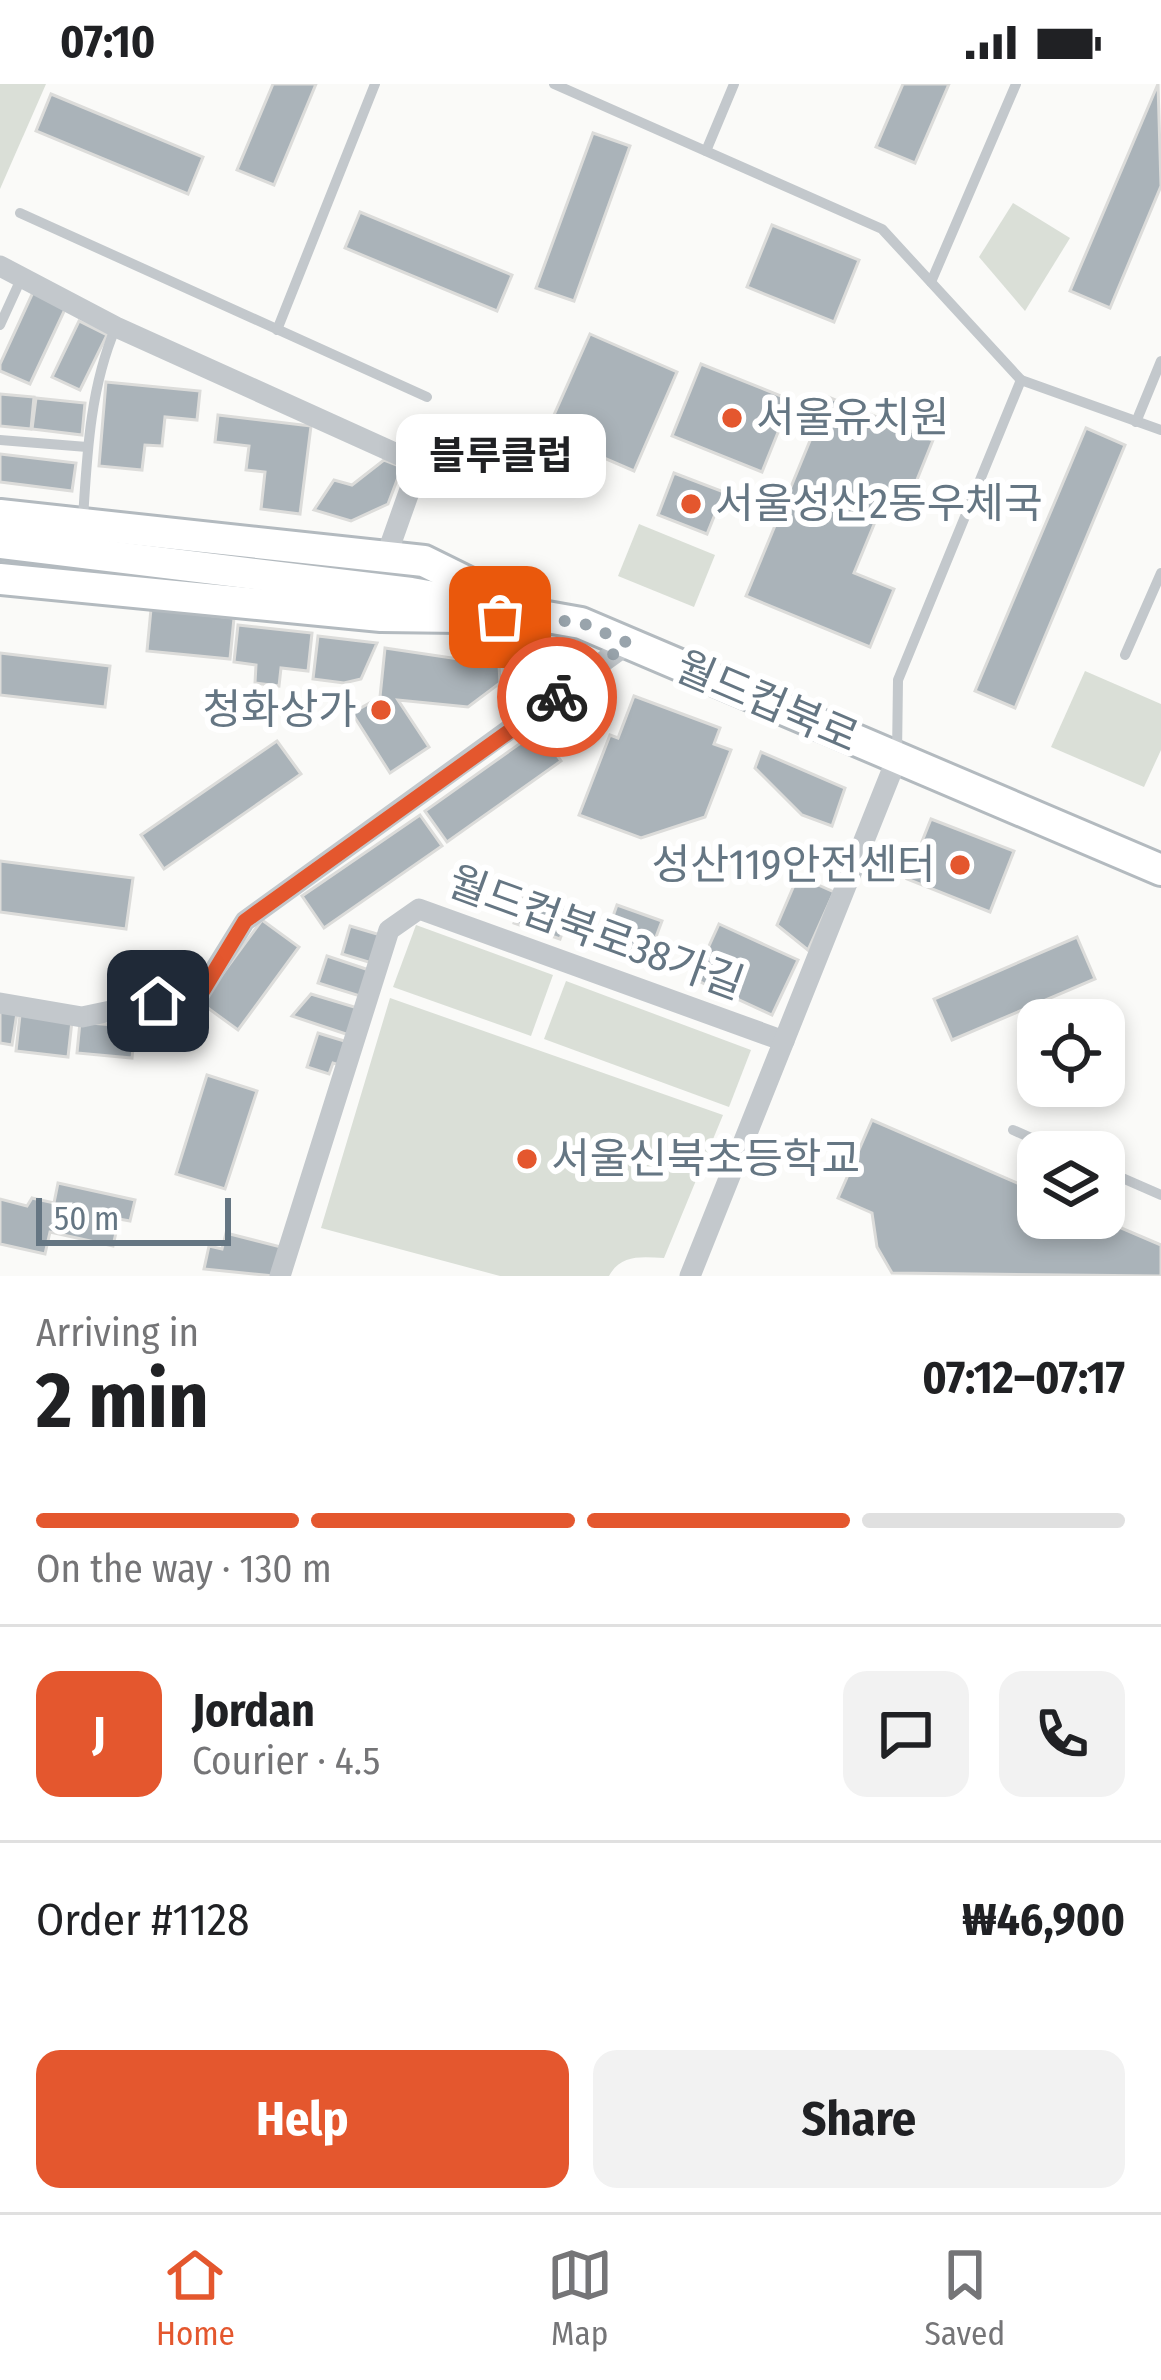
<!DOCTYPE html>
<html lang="en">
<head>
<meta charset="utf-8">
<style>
	:root { --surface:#fff; --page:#f2f2f2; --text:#202124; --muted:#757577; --line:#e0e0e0; --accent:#e4572e }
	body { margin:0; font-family:"Fira Sans Condensed","Noto Sans KR",sans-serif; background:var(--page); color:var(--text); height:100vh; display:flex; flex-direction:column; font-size:45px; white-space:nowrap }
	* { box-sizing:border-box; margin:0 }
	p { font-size:39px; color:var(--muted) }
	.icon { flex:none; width:66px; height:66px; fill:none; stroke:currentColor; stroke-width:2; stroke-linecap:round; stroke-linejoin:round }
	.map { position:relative; height:1192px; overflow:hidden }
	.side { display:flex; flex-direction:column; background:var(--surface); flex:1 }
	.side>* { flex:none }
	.controls { position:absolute; left:1017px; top:915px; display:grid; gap:24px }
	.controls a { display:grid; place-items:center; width:108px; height:108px; border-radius:24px; background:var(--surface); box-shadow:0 6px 18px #0003; font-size:60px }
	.scale { position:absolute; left:36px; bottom:30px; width:195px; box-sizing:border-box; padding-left:12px; border:6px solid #657683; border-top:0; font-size:33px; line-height:42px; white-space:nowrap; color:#657683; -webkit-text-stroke:9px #fff; paint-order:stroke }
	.pin { position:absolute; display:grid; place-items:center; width:102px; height:102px; color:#fff; margin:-51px; border-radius:24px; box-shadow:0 6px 18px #0006 }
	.courier { position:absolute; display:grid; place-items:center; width:120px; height:120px; margin:-60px; border:9px solid #e4572e; border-radius:50%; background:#fff; color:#222; box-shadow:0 3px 15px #0007 }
	.bubble { position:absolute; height:84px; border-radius:24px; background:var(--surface); box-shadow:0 6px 18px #0003; font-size:39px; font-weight:700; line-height:84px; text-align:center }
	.summary em { font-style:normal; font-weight:700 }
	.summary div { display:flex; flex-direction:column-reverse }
	.summary { display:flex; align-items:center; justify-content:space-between; height:204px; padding:0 36px }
	h1 { font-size:78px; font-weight:700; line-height:90px }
	.bar { display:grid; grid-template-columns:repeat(4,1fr); gap:18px 12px; align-content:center; height:144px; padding:0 36px }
	.bar i { height:15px; border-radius:9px; background:var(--line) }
	.bar .current { background:var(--accent) }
	.bar p { grid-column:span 4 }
	.line { display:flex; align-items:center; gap:30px; padding:0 36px; border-top:3px solid var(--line) }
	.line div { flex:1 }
	.round { display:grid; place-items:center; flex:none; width:126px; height:126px; border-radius:24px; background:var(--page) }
	.cta { display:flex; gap:24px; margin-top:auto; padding:24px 36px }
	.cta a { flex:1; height:138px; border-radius:24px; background:var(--accent); color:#fff; font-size:48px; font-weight:700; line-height:138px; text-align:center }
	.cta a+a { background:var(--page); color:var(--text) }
	.status { display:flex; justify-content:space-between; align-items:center; height:84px; padding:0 60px; background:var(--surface); direction:ltr }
	.status svg { height:33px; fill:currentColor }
	.menu { display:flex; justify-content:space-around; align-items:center; height:168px; border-top:3px solid var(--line); background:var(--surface); font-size:33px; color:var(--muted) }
	.menu a { display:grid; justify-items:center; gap:6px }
	.menu .current { color:var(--accent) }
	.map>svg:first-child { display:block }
	.green { fill:#dadfd7 }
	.building { fill:#aab3b9; stroke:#dcdcda; stroke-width:3 }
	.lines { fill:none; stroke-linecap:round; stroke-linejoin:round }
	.secondary-casing { stroke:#b3babf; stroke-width:36 }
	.service { stroke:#c3c8cc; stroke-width:10 }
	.minor { stroke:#c3c8cc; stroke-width:21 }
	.secondary { stroke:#fff; stroke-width:30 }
	.done { stroke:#99a4ac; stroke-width:12; stroke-dasharray:0 21.6 }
	.route { stroke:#e4572e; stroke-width:15 }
	.poi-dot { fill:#e4572e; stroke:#fff; stroke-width:4.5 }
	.labels { text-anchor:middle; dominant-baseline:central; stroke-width:12; stroke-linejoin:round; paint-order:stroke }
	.poi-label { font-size:42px; fill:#657683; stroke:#fff; text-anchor:start }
	.street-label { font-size:42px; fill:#657683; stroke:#fff }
</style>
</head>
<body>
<div class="status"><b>07:10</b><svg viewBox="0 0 49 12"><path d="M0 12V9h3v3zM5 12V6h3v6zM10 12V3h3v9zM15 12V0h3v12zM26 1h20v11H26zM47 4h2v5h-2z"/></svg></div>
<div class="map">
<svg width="1161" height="1192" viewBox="0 0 1161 1192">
	<rect width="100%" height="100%" fill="#fafaf8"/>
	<g class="green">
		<polygon points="0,0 46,0 0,105"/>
		<polygon points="1013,119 1070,154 1025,227 979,173"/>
		<polygon points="639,440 715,471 694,523 618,492"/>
		<polygon points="1085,587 1161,620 1161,666 1144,703 1051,663"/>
		<polygon points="416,841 553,891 531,952 393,903"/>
		<polygon points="566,897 751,966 729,1023 544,955"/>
		<path d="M390,914l333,117 -59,143c-23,-1 -43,-4 -55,18h-109l-179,-48z"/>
	</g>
	<g class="building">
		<polygon points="273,0 316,0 274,101 237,86"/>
		<polygon points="903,0 949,0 915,79 876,63"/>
		<polygon points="1158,0 1161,102 1110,224 1070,207"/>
		<polygon points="51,10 203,73 188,110 36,47"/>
		<polygon points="593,49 630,62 574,217 536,204"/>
		<polygon points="360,128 512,191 497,227 345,164"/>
		<polygon points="772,141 859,176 834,238 747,203"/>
		<polygon points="34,206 67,221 30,300 0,287 0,280"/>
		<polygon points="79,237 107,251 80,306 52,293"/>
		<polygon points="590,250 677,288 634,387 546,349"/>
		<polygon points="701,280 791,316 762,388 672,352"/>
		<polygon points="106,298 200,307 197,336 165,333 162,362 145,361 142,386 99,382"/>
		<polygon points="0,310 34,313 31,345 0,342"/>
		<polygon points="828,313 933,356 908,418 887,409 854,489 894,505 870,563 746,512"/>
		<polygon points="36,314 85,319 82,351 32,345"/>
		<polygon points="218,331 311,342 300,430 261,425 265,388 246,386 249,362 215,358"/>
		<polygon points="1086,344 1125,361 1015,624 975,607"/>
		<polygon points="0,370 76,379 72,407 0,398"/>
		<polygon points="384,376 402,383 388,420 351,437 314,426 334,396 352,401"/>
		<polygon points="674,389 724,408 707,450 658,431"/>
		<polygon points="151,525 234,534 230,575 147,567"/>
		<polygon points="238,541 312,549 308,587 281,584 279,602 255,599 256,581 234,578"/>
		<polygon points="318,552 377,559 361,595 344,599 313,595"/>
		<polygon points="385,564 499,581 500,599 468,623 398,616 429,663 390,689 352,629 380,613"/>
		<polygon points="0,569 110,582 105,623 0,611"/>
		<polygon points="634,612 720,644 714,660 731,666 705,733 641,754 579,731 610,651 618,654"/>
		<polygon points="539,646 561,677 447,758 425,727"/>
		<polygon points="277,657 301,690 164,785 141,751"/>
		<polygon points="761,668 845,704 832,742 802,731 755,684"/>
		<polygon points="420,731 442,762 324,844 302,812"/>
		<polygon points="931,735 1014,767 990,828 907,795"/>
		<polygon points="0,777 133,794 126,845 0,828"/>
		<polygon points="798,792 834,808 808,866 777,841"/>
		<polygon points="524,809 571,825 560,855 514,839"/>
		<polygon points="617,821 662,837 648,874 613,861 607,849"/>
		<polygon points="262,836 299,863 238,946 201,919"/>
		<polygon points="719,840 798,876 772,931 694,895"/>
		<polygon points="350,842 384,852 375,880 342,870"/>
		<polygon points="1077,853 1095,895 952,956 934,915"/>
		<polygon points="327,872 372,887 363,913 318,899"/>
		<polygon points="311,910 361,925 352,952 292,932"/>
		<polygon points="176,921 184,954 173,962 171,955 144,963 140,947 146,929"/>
		<polygon points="0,926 17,929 12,961 0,959"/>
		<polygon points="20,931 72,937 68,973 16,967"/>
		<polygon points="80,938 135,943 132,974 77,969"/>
		<polygon points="318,949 351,959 343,982 333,979 329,990 307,983"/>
		<polygon points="207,991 257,1007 225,1105 176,1090"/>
		<polygon points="872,1036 1038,1108 1038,1134 1098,1134 1161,1161 1161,1192 892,1189 877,1163 872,1129 838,1114"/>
		<polygon points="58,1099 135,1116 130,1137 119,1135 113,1162 50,1148 45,1170 0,1160 0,1115 27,1122 32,1114 54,1119"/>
		<polygon points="226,1149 281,1163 274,1192 204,1185 209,1162 222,1165"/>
	</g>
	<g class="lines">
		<defs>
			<g id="secondary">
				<polyline points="0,431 424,477 501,515"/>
				<polyline points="0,459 411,509 581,539 1161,786"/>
				<polyline points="0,495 381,532 461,533"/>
			</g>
		</defs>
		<use href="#secondary" class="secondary-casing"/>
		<g class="service">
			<polyline points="554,0 882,145 1021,296 898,596 897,671"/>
			<polyline points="706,67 734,0"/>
			<polyline points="20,129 427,313"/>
			<polyline points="931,198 1016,0"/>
			<polyline points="0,241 21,195"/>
			<polyline points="277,246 375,0"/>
			<polyline points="1021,296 1161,346"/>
			<polyline points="1136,338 1161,277"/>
			<polyline points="0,356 87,363"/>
			<path d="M83,435c4,-65 7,-132 33,-192"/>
			<polyline points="1125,571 1161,489"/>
			<polyline points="1013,1046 1063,1068"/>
			<polyline points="1104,1086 1161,1111"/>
		</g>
		<g class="minor">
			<polyline points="0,182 116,243 419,380 386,473"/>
			<polyline points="0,919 82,933 201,908 245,837 629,559"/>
			<polyline points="280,1192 389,846 419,825 784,957"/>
			<polyline points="690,1192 897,674"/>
		</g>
		<use href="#secondary" class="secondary"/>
	</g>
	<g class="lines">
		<polyline class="done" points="500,533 580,538 628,559 557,613"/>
		<polyline class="route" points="158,917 202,908 245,837 557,613"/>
	</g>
	<g class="poi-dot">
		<circle cx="732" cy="334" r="12"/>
		<circle cx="691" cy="420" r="12"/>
		<circle cx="381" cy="626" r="12"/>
		<circle cx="960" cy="781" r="12"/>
		<circle cx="527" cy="1075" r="12"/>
	</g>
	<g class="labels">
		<g class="poi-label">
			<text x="756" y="334">서울유치원</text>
			<text x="715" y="420">서울성산2동우체국</text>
			<text x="357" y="626" text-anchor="end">청화상가</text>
			<text x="936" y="781" text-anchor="end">성산119안전센터</text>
			<text x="551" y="1075">서울신북초등학교</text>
		</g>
		<g class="street-label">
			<text transform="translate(767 618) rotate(23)">월드컵북로</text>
			<text transform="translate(596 849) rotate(20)">월드컵북로38가길</text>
		</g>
	</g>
</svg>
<div class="controls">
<a><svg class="icon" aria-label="locate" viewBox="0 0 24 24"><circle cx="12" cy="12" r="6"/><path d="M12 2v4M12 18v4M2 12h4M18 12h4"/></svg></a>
<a><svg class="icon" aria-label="layers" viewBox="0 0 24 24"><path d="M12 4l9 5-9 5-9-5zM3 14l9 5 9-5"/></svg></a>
</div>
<div class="scale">50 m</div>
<div class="pin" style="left:500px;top:533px;background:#ea580c"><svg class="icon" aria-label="bag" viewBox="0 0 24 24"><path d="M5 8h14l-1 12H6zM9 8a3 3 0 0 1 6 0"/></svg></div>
<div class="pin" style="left:158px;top:917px;background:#1f2937"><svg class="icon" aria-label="home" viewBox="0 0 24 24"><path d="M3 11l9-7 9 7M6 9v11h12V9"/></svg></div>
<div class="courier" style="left:557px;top:613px"><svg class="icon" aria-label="bike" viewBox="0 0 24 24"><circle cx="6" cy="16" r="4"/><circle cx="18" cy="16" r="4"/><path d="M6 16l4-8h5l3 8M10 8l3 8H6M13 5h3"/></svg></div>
<div class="bubble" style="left:396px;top:330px;width:210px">블루클럽</div>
</div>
<section class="side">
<div class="summary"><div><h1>2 min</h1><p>Arriving in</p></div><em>07:12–07:17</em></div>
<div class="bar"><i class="current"></i><i class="current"></i><i class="current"></i><i></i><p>On the way · 130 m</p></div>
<div class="line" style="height:216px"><b class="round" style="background:var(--accent);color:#fff">J</b><div><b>Jordan</b><p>Courier · 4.5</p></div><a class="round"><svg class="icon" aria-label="chat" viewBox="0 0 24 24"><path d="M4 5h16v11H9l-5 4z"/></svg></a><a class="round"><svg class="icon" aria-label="phone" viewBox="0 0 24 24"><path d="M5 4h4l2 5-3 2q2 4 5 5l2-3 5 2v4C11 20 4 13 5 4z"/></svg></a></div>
<div class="line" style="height:156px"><div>Order #1128</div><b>₩46,900</b></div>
<div class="cta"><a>Help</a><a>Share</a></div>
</section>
<nav class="menu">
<a class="current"><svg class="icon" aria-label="home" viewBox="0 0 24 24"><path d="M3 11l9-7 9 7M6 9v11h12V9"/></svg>Home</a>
<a><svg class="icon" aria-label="map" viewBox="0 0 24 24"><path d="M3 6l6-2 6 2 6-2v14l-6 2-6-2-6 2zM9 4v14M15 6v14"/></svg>Map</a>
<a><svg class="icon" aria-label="saved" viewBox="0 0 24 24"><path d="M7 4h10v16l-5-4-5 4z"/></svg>Saved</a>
</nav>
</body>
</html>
